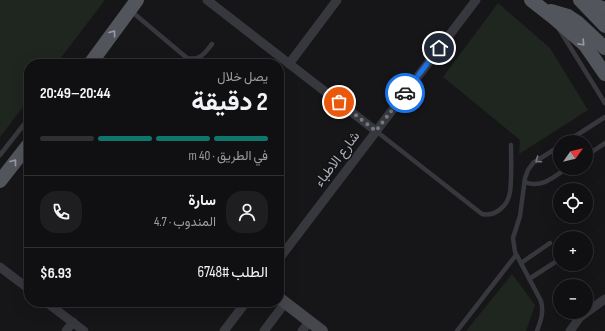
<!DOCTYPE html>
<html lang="ar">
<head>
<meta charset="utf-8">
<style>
	:root { --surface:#101012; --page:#1e1e20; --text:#f1f3f6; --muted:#9c9d9f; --line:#303032; --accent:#0f766e }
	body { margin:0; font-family:"Sofia Sans Condensed",Vazirmatn,sans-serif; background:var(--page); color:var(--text); direction:rtl; height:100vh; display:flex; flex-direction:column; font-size:15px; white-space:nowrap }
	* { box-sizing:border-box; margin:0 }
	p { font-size:13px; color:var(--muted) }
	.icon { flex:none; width:22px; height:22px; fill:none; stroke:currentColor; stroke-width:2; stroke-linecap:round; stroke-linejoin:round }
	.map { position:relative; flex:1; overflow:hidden; direction:ltr }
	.sheet { position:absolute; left:24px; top:59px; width:260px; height:248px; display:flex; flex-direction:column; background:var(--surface); border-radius:16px; box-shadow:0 4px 16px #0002,0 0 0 1px var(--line); direction:rtl }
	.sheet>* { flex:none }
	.needle { width:26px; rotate:56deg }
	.fabs { position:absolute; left:553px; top:135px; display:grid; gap:8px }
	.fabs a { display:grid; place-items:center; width:40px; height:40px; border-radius:50%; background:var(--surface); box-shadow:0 4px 16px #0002,0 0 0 1px var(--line); font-size:20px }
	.pin { position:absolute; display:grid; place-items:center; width:34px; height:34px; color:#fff; margin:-17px; border:2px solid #fff; border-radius:50%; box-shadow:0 1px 4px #0007 }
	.courier { position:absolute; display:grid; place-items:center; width:40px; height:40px; margin:-20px; border:3px solid #1a73e8; border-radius:50%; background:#fff; color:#222; box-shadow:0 1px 5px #0007 }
	.overview em { font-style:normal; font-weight:700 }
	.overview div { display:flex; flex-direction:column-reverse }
	.overview { display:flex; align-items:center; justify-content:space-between; height:68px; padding:0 16px }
	h1 { font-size:26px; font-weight:700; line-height:30px }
	.bar { display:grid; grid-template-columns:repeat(4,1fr); gap:6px 4px; align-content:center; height:48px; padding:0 16px }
	.bar i { height:5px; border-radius:3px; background:var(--line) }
	.bar .active { background:var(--accent) }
	.bar p { grid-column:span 4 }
	.line { display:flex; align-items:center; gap:10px; padding:0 16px; border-top:1px solid var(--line) }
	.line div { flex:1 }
	.round { display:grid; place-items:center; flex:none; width:42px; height:42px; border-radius:16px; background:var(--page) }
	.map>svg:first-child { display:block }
	.green { fill:#1e261f }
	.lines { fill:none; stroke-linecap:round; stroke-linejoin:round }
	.service { stroke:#37383d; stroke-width:4.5 }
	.minor { stroke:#37383d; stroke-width:9 }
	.secondary { stroke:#45474d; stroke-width:12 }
	.primary { stroke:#53555c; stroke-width:14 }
	.oneway { stroke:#979ba6 }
	.oneway2 { stroke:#757881 }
	.done { stroke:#757880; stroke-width:4; stroke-dasharray:0 7.2 }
	.route { stroke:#1a73e8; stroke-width:5 }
	.labels { text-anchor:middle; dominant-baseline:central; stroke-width:3; stroke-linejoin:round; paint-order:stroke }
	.street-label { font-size:14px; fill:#a8adb8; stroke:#111113 }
</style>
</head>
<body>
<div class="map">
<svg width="605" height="331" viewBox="0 0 605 331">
	<rect width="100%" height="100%" fill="#161618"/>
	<g class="green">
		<polygon points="0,0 105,0 56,64 29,64 29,99 0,137"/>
		<polygon points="498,3 550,48 588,110 519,154 520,140 443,77"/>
		<polygon points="512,274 535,305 526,331 466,331"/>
	</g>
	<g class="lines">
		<g class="service">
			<path d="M131,11l56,47c13,3 18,-5 25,-14"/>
			<polyline points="559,29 605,103"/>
			<polyline points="279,87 280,85"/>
			<path d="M376,131l106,83c13,3 26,-8 28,-22 2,-15 1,-32 1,-47"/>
			<polyline points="566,142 605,117"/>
			<polyline points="0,155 29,118"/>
			<polyline points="586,156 605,143"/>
			<path d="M525,182c16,7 29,-5 42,-14"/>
			<polyline points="521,263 550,243"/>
			<polyline points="529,279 560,259"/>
			<polyline points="457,331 516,255"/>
			<path d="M537,331c4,-11 7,-19 4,-30l-26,-49 -2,-14 7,-22 5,-38 3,-8 5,-7 27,-17"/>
		</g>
		<g class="minor">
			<polyline points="207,0 376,131"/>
			<polyline points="289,64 337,0"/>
			<polyline points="279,259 476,0"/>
			<polyline points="0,267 29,289"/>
			<polyline points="46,302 84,331"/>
			<polyline points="66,331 73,322"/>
			<polyline points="224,331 246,302"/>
			<polyline points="264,331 285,303"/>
			<polyline points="302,331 309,322"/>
			<polyline points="570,331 580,317 605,299"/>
		</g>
		<polyline class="secondary" points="279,298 322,331"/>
		<g class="primary">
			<polyline points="531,0 554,18 585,45 605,74"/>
			<polyline points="580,0 605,26"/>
			<polyline points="583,1 605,9"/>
			<polyline points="551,11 568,16 577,22 605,48"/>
			<polyline points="90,64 137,0"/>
			<polyline points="0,181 29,144"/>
		</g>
	</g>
	<defs><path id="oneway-chevron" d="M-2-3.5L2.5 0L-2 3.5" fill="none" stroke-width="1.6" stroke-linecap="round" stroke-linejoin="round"/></defs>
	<g class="oneway">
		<use href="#oneway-chevron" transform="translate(113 33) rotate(-53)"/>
		<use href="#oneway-chevron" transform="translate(582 43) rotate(47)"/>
		<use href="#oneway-chevron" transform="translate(14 162) rotate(-52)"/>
	</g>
	<use class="oneway2" href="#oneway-chevron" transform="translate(538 160) rotate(146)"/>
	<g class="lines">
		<polyline class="done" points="339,102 376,131 405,93"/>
		<polyline class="route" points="405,93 439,48"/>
	</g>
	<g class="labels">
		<g class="street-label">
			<text transform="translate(337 159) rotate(-53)">شارع الاطباء</text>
		</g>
	</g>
</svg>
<div class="fabs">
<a><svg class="needle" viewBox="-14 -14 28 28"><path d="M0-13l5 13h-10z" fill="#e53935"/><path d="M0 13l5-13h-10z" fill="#9c9d9f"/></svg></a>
<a><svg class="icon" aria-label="locate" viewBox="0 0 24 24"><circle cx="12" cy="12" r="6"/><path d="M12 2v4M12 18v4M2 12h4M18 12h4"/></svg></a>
<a>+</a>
<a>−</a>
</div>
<div class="pin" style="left:339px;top:102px;background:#ea580c"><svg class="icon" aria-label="bag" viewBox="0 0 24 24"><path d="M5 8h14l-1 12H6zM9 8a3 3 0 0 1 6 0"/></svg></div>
<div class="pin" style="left:439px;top:48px;background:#1f2937"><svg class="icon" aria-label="home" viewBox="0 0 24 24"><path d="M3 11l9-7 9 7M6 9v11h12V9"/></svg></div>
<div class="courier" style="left:405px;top:93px"><svg class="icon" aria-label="car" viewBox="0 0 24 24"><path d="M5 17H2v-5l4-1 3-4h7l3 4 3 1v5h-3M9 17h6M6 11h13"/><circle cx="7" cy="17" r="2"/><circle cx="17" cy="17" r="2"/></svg></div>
<section class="sheet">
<div class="overview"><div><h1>2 دقيقة</h1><p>يصل خلال</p></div><em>20:44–20:49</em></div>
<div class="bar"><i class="active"></i><i class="active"></i><i class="active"></i><i></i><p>في الطريق · 40 m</p></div>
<div class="line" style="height:72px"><a class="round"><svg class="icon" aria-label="person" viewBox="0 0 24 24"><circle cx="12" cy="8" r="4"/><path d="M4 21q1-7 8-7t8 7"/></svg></a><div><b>سارة</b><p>المندوب · 4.7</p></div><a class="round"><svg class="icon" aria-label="phone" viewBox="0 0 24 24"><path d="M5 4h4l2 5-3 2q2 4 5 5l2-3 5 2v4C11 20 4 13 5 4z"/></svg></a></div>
<div class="line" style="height:52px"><div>الطلب #6748</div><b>$6.93</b></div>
</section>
</div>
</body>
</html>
